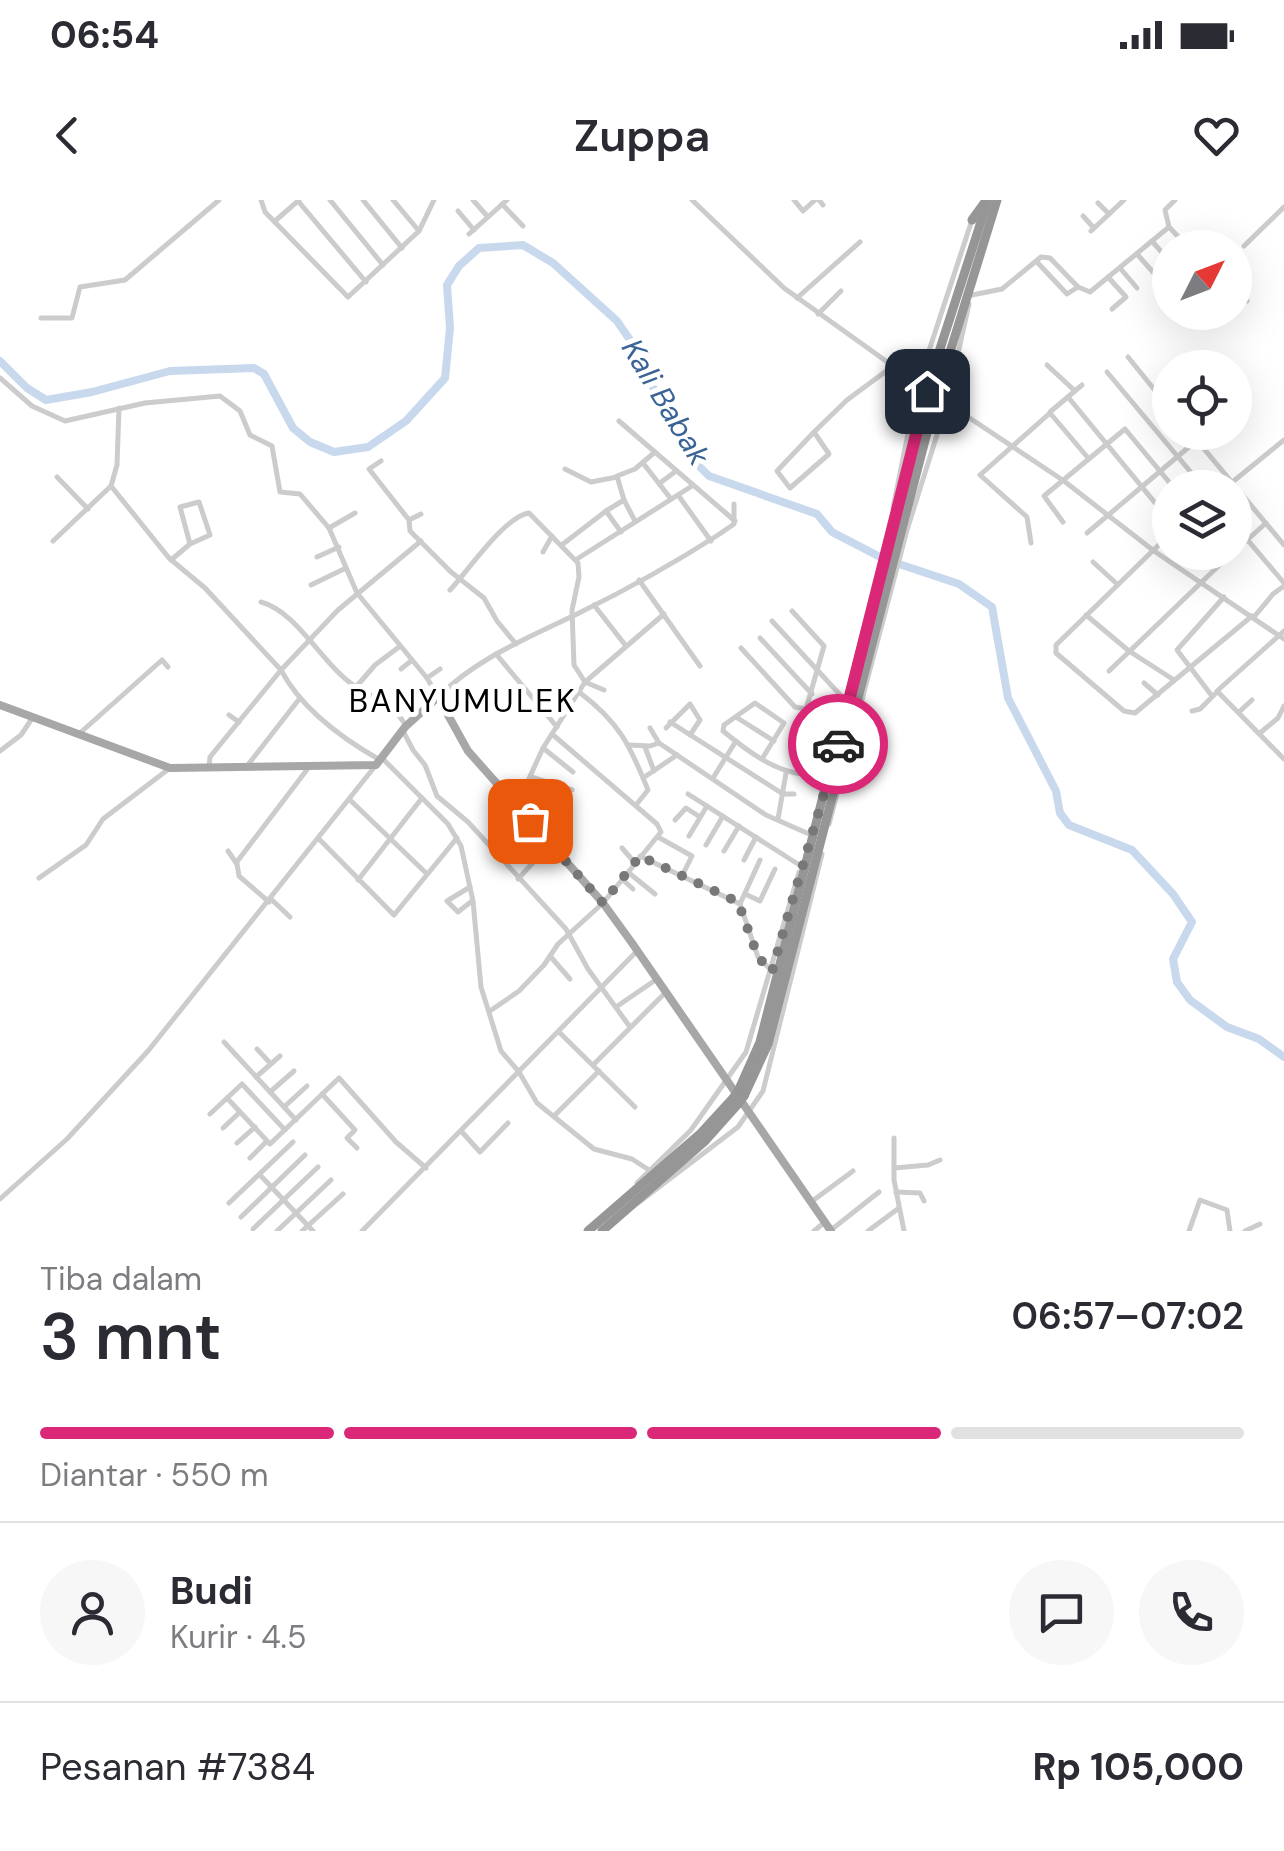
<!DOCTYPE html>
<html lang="id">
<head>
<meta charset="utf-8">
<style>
	:root { --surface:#fff; --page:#f7f7f7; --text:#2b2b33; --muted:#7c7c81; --line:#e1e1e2; --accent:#db2777 }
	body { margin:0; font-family:"DM Sans",sans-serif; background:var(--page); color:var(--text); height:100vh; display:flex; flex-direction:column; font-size:38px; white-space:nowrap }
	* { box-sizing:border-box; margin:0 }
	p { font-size:32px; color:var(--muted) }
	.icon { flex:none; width:55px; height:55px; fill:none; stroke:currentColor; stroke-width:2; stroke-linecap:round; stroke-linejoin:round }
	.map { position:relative; height:1031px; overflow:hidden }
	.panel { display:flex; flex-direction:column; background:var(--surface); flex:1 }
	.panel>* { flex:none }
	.needle { width:65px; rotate:48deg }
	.controls { position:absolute; left:1152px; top:30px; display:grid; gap:20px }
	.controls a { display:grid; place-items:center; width:100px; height:100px; border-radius:50%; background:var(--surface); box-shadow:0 10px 40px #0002; font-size:50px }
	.pin { position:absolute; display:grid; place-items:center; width:85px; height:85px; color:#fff; margin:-42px; border-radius:20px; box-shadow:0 5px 15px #0006 }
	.courier { position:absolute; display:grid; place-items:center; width:100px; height:100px; margin:-50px; border:8px solid #db2777; border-radius:50%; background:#fff; color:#222; box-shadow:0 2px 12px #0007 }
	.headline em { font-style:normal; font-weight:600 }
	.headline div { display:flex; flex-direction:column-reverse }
	.headline { display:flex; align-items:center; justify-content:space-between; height:170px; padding:0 40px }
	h1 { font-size:65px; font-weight:600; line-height:75px }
	.bar { display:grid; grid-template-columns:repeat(4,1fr); gap:15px 10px; align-content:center; height:120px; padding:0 40px }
	.bar i { height:12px; border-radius:8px; background:var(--line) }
	.bar .selected { background:var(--accent) }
	.bar p { grid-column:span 4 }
	.line { display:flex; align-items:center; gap:25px; padding:0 40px; border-top:2px solid var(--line) }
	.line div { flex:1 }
	.round { display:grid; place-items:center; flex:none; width:105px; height:105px; border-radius:52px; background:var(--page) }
	.status { display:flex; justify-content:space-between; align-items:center; height:70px; padding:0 50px; background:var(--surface); direction:ltr }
	.status svg { height:28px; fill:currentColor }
	header { display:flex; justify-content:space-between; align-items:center; height:130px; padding:0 40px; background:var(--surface); font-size:45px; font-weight:600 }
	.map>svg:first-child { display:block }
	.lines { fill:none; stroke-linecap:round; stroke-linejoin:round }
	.river { stroke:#c8d9ed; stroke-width:8 }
	.minor { stroke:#ccc; stroke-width:5 }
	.major { stroke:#a7a7a7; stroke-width:8 }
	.highway { stroke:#969696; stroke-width:9 }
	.highway-bridge { stroke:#969696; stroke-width:9 }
	.done { stroke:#787878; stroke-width:10; stroke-dasharray:0 18 }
	.route { stroke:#db2777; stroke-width:12 }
	.labels { text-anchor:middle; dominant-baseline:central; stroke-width:10; stroke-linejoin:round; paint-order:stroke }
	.water-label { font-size:30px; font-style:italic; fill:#396495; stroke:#fff }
	.quarter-label { font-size:32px; letter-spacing:2.5px; fill:#000; stroke:#fff }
</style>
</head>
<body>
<div class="status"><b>06:54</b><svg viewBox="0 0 49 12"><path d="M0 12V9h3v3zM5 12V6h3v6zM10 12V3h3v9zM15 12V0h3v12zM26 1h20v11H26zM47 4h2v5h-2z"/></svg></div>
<header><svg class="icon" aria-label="back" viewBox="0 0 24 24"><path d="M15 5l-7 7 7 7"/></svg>Zuppa<svg class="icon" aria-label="heart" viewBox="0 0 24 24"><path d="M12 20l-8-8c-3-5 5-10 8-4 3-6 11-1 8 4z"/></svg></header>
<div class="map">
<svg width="1284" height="1031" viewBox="0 0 1284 1031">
	<rect width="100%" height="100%" fill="#fff"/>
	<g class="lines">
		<polyline class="river" points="0,161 27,188 46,200 92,192 170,171 254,168 264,174 293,228 310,242 334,252 368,247 406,221 445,178 450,128 447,85 459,66 479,48 523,45 553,63 617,121 630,140 644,175 678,222 695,262 709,276 817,314 832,332 884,359 959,384 992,407 1008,498 1056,591 1060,613 1069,625 1132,650 1173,694 1192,722 1173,759 1177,782 1190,800 1227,827 1259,839 1284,857"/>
		<g class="minor">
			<polyline points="261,0 265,12 348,97 419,31 434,0"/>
			<polyline points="330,0 383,65"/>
			<polyline points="363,0 402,48"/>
			<polyline points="393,0 419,31"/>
			<polyline points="473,0 488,17"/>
			<polyline points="692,0 784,88 918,184"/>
			<polyline points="794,0 803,11 815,0"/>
			<polyline points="819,0 823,5"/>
			<polyline points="298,1 366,82"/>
			<polyline points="1098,3 1109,14"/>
			<polyline points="502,4 523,26"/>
			<polyline points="458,11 474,30"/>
			<polyline points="1083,16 1094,28"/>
			<polyline points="275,21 299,0"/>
			<polyline points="1169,27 1165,10 1175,0"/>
			<polyline points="1091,31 1124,0"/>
			<polyline points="469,34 507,0"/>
			<polyline points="1152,41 1170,62"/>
			<polyline points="1244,46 1284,7"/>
			<polyline points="1137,54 1160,80"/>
			<polyline points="1037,62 1067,94 1078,87"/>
			<polyline points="1120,68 1137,88"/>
			<polyline points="1108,77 1126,97 1112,109"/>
			<polyline points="1235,92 1247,101"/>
			<polyline points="972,95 1002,89 1041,57 1050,58 1078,87 1090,92 1169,27 1189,48"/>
			<polyline points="797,98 860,42"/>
			<polyline points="1235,108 1235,109"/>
			<polyline points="1218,112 1227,120"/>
			<polyline points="818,114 841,91"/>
			<polyline points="41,118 72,118 80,87 125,80 219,0"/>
			<polyline points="1128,157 1170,209"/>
			<polyline points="1047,165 1075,191"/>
			<polyline points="1107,172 1204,288"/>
			<path d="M0,178l32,28 33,15 80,-18 75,-7 20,15 10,24 22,11 8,46 20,2 29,34 28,65 70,85 11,19c39,-39 90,-59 139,-83 47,-23 96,-50 141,-79l16,-11v-20"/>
			<polyline points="935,195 1064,281 1154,351 1284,439"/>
			<polyline points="1068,197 1170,321"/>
			<polyline points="119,208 117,265 111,286 169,358 205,388 281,470 210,557 209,567"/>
			<polyline points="1050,212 1082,185"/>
			<polyline points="619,221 735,321"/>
			<polyline points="814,232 777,271 790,288 829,254 814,232 847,200 893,166"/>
			<polyline points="1190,232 1284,345"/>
			<polyline points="381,261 369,269 409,320 410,331 451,372 484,398 497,421 516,444"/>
			<polyline points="643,263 671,299"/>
			<polyline points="565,269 591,282 617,277"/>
			<polyline points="57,277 88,309"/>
			<polyline points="660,283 676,271"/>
			<polyline points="1225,288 1284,240"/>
			<polyline points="678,295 711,341"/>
			<polyline points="624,300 617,276 635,269 655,252"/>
			<polyline points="893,308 918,184 972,20"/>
			<polyline points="606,311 624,300 635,321"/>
			<polyline points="409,320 421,314"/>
			<polyline points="1063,322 1044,296 1125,229 1174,288"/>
			<polyline points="1235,325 1284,383"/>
			<polyline points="329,328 355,313"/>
			<polyline points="1087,333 1196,241"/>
			<polyline points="1170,334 1056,445 1056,453 1124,511 1135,513 1252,416"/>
			<polyline points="53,341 111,286"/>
			<polyline points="1031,343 1027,317 980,275 1050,213 1089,259"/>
			<polyline points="563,344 606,311 621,332"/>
			<polyline points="1235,351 1266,323"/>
			<polyline points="543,352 552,336"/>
			<polyline points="317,357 339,347"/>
			<polyline points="577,359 692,286"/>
			<polyline points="171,360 190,344 210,335 199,302 180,307 190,344"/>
			<polyline points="1093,362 1117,384"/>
			<polyline points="639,380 700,466"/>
			<polyline points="311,385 346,368"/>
			<path d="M450,390c18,-19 55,-74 79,-77l49,50 1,14 -7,33 2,55 11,17 19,8"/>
			<path d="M261,402c37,10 62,64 95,85 24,15 34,12 50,39"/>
			<polyline points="594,405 626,446"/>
			<polyline points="1086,415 1129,451 1174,480"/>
			<polyline points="1254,417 1273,394 1284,386"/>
			<polyline points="772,421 844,499"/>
			<polyline points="1284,431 1217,491 1284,559"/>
			<polyline points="760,438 812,494"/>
			<polyline points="741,448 795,507 806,509 824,446 792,411"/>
			<polyline points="496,454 557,527"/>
			<polyline points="401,469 411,461"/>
			<polyline points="1109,471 1233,352"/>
			<polyline points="427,478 440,469"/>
			<polyline points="1144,483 1158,495"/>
			<polyline points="356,487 375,465 399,447"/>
			<path d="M579,492c40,30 51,53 69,98l-12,15"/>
			<polyline points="1212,496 1177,450 1224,397"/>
			<polyline points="1192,511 1200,509 1215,494"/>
			<polyline points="1239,512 1252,500"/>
			<polyline points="229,515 239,522"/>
			<polyline points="736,517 774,541"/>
			<polyline points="670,522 783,594 794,594"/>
			<polyline points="650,528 659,543 766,615 809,634"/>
			<polyline points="666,528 690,504 700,520 690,535"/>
			<polyline points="402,529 413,550 425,565 437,596 468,622 566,729 588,769 630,827"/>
			<polyline points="80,533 162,460 168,467"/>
			<polyline points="1260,533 1278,518 1284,506"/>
			<polyline points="629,545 650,546 659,543"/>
			<polyline points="645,547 654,571"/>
			<polyline points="543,548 573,572"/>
			<polyline points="0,551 21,535 33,517"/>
			<polyline points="382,558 448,624 461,646 473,701 481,787 501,851 519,872 537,903 594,949 632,959 649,970"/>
			<path d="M762,559l22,-36 -29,-20 -31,22 -1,6c22,18 50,40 79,43"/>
			<path d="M380,560c-37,-21 -79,-52 -99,-90l57,-60 83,-69"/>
			<polyline points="247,566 300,498"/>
			<polyline points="646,576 677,555"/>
			<polyline points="531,577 572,590"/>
			<polyline points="713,578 736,541"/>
			<polyline points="688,594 801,666"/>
			<polyline points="349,599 426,673"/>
			<polyline points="512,600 526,585 543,548 585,482 664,414"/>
			<polyline points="778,619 786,573"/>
			<polyline points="675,620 686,608 700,617"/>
			<polyline points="829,624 907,330 947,203 969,104"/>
			<polyline points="689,636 707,606"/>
			<polyline points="658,637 692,656 681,678"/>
			<polyline points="319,639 394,715 457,638"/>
			<polyline points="706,645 723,616"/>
			<polyline points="622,648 635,663"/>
			<polyline points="228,651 237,664 239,676 269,702"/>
			<polyline points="724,651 739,626"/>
			<polyline points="640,656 740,704 758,757 772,771"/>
			<polyline points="744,660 756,637"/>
			<polyline points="236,663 309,567"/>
			<polyline points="629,673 655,694"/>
			<polyline points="39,678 86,645 103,619 170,568"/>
			<polyline points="518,679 550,644"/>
			<polyline points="358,680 422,598"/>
			<polyline points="623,680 633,689"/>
			<polyline points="470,687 447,701 458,712 472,701"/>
			<polyline points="745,694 760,701 775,669"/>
			<polyline points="271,699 290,717"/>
			<polyline points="740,704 760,660"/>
			<polyline points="550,756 570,779"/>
			<polyline points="616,807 657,779"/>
			<polyline points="490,811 519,791 544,765 558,744 603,703 661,632 657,624 552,534"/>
			<polyline points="559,832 635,907"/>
			<polyline points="224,842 296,920"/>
			<polyline points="257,849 271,864"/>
			<polyline points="594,864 666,792"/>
			<polyline points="256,877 280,856"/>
			<polyline points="270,892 294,871"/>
			<polyline points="322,894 355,930 347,938 357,948"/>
			<polyline points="227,898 270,944 339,878 396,942 426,968"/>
			<polyline points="284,907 307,886"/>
			<polyline points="210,914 242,884 285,930"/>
			<polyline points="555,915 599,871"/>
			<polyline points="223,928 240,912"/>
			<polyline points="462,932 480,952 508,923"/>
			<polyline points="894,938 894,980 904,1031"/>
			<polyline points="237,943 255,927"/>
			<polyline points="250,958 267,941"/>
			<polyline points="894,968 928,965 940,960"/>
			<polyline points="260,975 313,1031"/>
			<polyline points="637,983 691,930 746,852 799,672"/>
			<polyline points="896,992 920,993 924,1001"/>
			<polyline points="0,999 67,939 148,851 376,565"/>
			<polyline points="811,1002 853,971"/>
			<polyline points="229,1003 293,942"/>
			<polyline points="638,1003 738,927 763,891 822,654"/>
			<polyline points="241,1017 305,955"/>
			<polyline points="253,1029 318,967"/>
			<polyline points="831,1030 879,992"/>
			<polyline points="277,1031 331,980"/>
			<polyline points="302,1031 343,994"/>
			<polyline points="362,1031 638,750"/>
			<polyline points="814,1031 825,1022"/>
			<polyline points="868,1031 899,1008"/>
			<polyline points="1189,1031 1200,1000 1227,1010 1230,1031"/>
			<polyline points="1245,1031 1260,1024"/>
		</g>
		<polyline class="major" points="0,505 170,568 376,565 405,527 438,497 468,551 603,703 632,743 831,1031"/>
		<g class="highway">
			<polyline points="972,20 985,2"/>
			<polyline points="929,183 988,0"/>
			<polyline points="938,191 997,0"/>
			<polyline points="739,889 760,842 927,191"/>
			<polyline points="744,896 768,844 936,198"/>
			<polyline points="588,1031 700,934 734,897"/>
			<polyline points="602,1031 705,941 739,903"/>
		</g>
		<g class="highway-bridge">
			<polyline points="927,191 929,183"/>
			<polyline points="936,198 938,191"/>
			<polyline points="734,897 739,889"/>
			<polyline points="739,903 744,896"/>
		</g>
	</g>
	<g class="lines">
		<path class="done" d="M530,621l73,82 37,-47 98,46 20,55 14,15c21,-77 45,-151 66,-228"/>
		<polyline class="route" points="838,544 927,191"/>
	</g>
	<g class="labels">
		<g class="water-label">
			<text transform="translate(666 202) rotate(59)">Kali Babak</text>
		</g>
		<g class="quarter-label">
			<text x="463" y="501">BANYUMULEK</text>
		</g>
	</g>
</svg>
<div class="controls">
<a><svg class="needle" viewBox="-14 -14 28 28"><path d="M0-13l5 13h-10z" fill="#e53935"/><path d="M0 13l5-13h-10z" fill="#7c7c81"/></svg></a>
<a><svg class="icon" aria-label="locate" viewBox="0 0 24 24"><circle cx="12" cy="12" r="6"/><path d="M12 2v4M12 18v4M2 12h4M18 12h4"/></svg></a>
<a><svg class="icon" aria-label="layers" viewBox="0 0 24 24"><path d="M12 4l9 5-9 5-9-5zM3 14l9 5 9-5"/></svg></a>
</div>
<div class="pin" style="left:530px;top:621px;background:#ea580c"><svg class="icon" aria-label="bag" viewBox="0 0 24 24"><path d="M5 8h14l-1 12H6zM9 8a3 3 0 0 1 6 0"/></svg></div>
<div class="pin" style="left:927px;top:191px;background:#1f2937"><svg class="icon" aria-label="home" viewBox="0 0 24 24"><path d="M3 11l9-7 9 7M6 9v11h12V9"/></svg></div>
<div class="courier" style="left:838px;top:544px"><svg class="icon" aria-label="car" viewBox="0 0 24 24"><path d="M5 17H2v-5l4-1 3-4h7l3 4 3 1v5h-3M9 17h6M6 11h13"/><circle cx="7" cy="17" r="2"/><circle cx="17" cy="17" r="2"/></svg></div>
</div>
<section class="panel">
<div class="headline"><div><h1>3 mnt</h1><p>Tiba dalam</p></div><em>06:57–07:02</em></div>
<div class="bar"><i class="selected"></i><i class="selected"></i><i class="selected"></i><i></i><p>Diantar · 550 m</p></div>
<div class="line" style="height:180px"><a class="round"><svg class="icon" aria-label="person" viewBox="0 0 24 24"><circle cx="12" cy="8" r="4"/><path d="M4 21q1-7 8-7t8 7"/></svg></a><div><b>Budi</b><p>Kurir · 4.5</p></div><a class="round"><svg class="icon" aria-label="chat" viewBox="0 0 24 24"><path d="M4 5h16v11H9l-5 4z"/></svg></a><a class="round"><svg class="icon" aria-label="phone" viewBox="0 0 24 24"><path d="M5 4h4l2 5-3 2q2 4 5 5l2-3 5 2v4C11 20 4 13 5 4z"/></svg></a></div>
<div class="line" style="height:130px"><div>Pesanan #7384</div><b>Rp 105,000</b></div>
</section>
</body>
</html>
